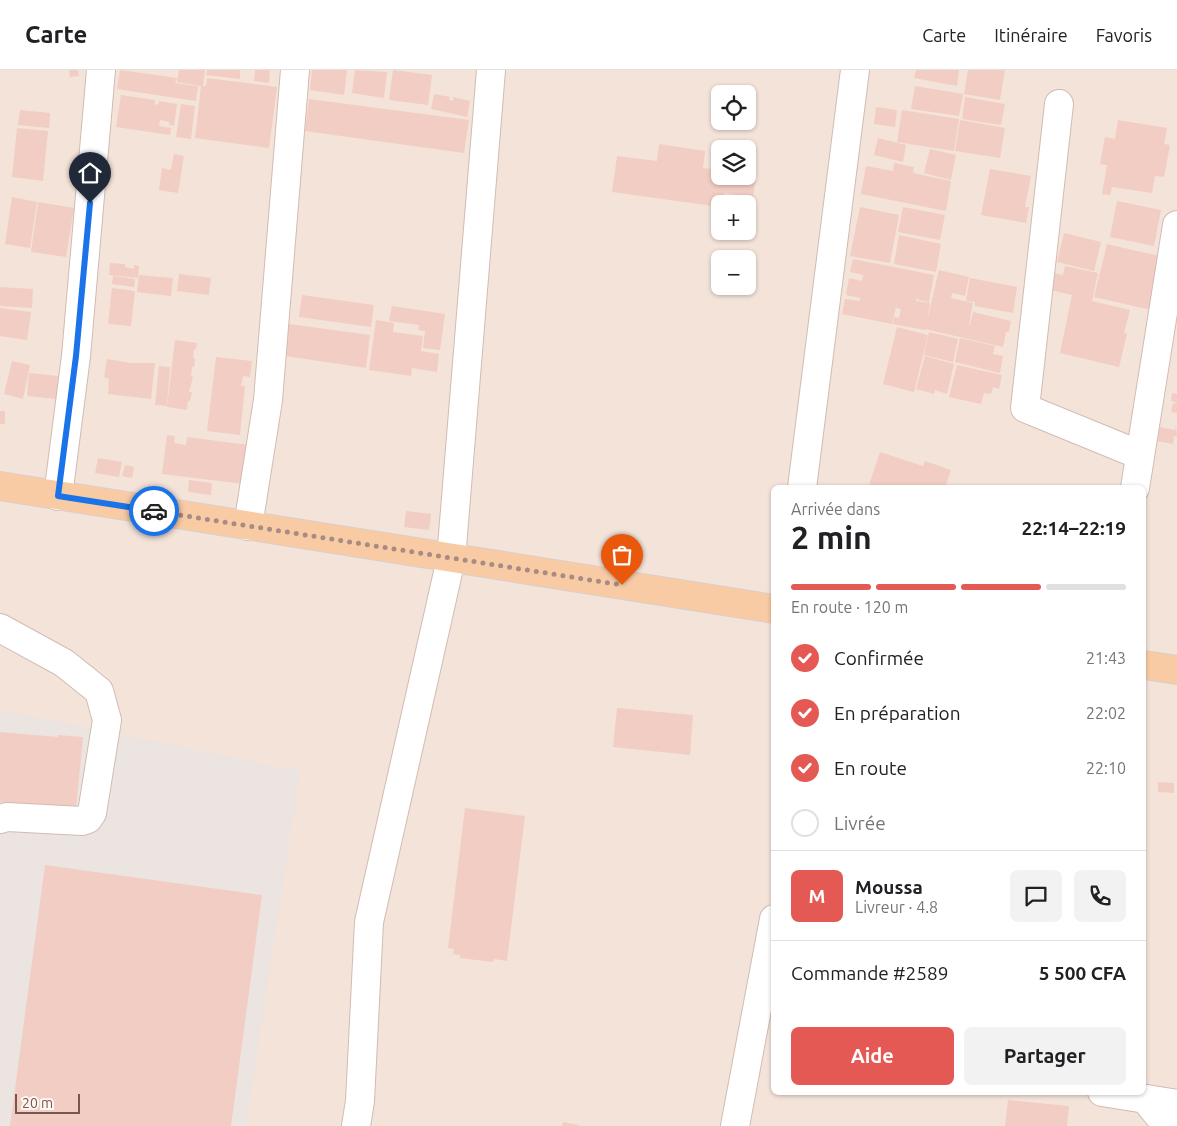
<!DOCTYPE html>
<html lang="fr">
<head>
<meta charset="utf-8">
<style>
	:root { --surface:#fff; --page:#f2f2f2; --text:#202124; --muted:#757577; --line:#e0e0e0; --accent:#e45953 }
	body { margin:0; font-family:Ubuntu,sans-serif; background:var(--page); color:var(--text); height:100vh; display:flex; flex-direction:column; font-size:19px; white-space:nowrap }
	* { box-sizing:border-box; margin:0 }
	p { font-size:16px; color:var(--muted) }
	.icon { flex:none; width:28px; height:28px; fill:none; stroke:currentColor; stroke-width:2; stroke-linecap:round; stroke-linejoin:round }
	.map { position:relative; flex:1; overflow:hidden }
	.drawer { position:absolute; left:771px; top:415px; width:375px; height:610px; display:flex; flex-direction:column; background:var(--surface); border-radius:8px; box-shadow:0 1px 4px #0004 }
	.drawer>* { flex:none }
	.controls { position:absolute; left:711px; top:15px; display:grid; gap:10px }
	.controls a { display:grid; place-items:center; width:45px; height:45px; border-radius:8px; background:var(--surface); box-shadow:0 1px 4px #0004; font-size:25px }
	.scale { position:absolute; left:15px; bottom:12px; width:65px; box-sizing:border-box; padding-left:5px; border:2px solid #78554d; border-top:0; font-size:14px; line-height:18px; white-space:nowrap; color:#78554d; -webkit-text-stroke:4px #fff7f2; paint-order:stroke }
	.pin { position:absolute; display:grid; place-items:center; width:42px; height:42px; color:#fff; margin:-51px -21px; border-radius:50% 50% 50% 0; rotate:-45deg; box-shadow:0 0 5px #0007 }
	.pin .icon { rotate:45deg }
	.courier { position:absolute; display:grid; place-items:center; width:50px; height:50px; margin:-25px; border:4px solid #1a73e8; border-radius:50%; background:#fff; color:#222; box-shadow:0 1px 6px #0007 }
	.head em { font-style:normal; font-weight:700 }
	.head div { display:flex; flex-direction:column-reverse }
	.head { display:flex; align-items:center; justify-content:space-between; height:85px; padding:0 20px }
	h1 { font-size:32px; font-weight:700; line-height:38px }
	.bar { display:grid; grid-template-columns:repeat(4,1fr); gap:8px 5px; align-content:center; height:60px; padding:0 20px }
	.bar i { height:6px; border-radius:4px; background:var(--line) }
	.bar .active { background:var(--accent) }
	.bar p { grid-column:span 4 }
	.line { display:flex; align-items:center; gap:12px; padding:0 20px; border-top:1px solid var(--line) }
	.line div { flex:1 }
	.round { display:grid; place-items:center; flex:none; width:52px; height:52px; border-radius:8px; background:var(--page) }
	ol { padding:0 20px; list-style:none }
	li { display:flex; align-items:center; gap:15px; height:55px }
	li p { margin-inline-start:auto }
	li .icon { padding:5px; border-radius:50%; background:var(--accent); color:#fff; stroke-width:4 }
	li:last-child { color:var(--muted) }
	li i { width:28px; height:28px; border:2px solid var(--line); border-radius:50% }
	.action { display:flex; gap:10px; margin-top:auto; padding:10px 20px }
	.action a { flex:1; height:58px; border-radius:8px; background:var(--accent); color:#fff; font-size:20px; font-weight:700; line-height:58px; text-align:center }
	.action a+a { background:var(--page); color:var(--text) }
	header { display:flex; align-items:center; gap:30px; box-sizing:border-box; height:70px; padding:0 25px; background:var(--surface); border-bottom:1px solid var(--line) }
	header strong { font-size:24px }
	nav { display:flex; gap:28px; margin-inline-start:auto; font-size:18px }
	.map>svg:first-child { display:block }
	.residential { fill:#f4e3d9; fill-rule:evenodd }
	.industrial { fill:#ece4e0 }
	.building { fill:#f2cdc3 }
	.lines { fill:none; stroke-linecap:round; stroke-linejoin:round }
	.minor-casing { stroke:#d2bbb3; stroke-width:30 }
	.major-casing { stroke:#d9cfcd; stroke-width:30 }
	.minor { stroke:#fff; stroke-width:28 }
	.major { stroke:#f9cba5; stroke-width:28 }
	.done { stroke:#a78c84; stroke-width:5; stroke-dasharray:0 9 }
	.route { stroke:#1a73e8; stroke-width:6 }
</style>
</head>
<body>
<header>
<strong>Carte</strong>
<nav><a>Carte</a><a>Itinéraire</a><a>Favoris</a></nav>
</header>
<div class="map">
<svg width="1177" height="1056" viewBox="0 0 1177 1056">
	<rect width="100%" height="100%" fill="#fdf3eb"/>
	<path class="residential" d="M0,0h1177v1056h-1177zM720,24h28v27h-28zM720,79h28v27h-28zM720,134h28v27h-28zM720,189h28v27h-28zM774,418h370v604h-370z"/>
	<polygon class="industrial" points="0,640 300,701 246,1056 0,1056"/>
	<g class="building">
		<polygon points="69,0 78,0 79,6 70,7"/>
		<polygon points="120,0 177,8 175,13 198,16 196,31 117,19"/>
		<polygon points="179,0 205,0 203,16 206,16 207,8 277,17 269,78 195,68 201,16 177,12"/>
		<polygon points="207,0 240,0 240,9 206,5"/>
		<polygon points="255,0 270,0 269,13 254,11"/>
		<polygon points="312,0 347,0 344,25 310,20"/>
		<polygon points="355,0 387,2 384,28 352,23"/>
		<polygon points="393,0 432,5 428,35 389,30"/>
		<polygon points="916,0 959,0 957,16 914,8"/>
		<polygon points="968,0 1005,0 1000,30 964,24"/>
		<polygon points="915,16 963,24 959,46 911,39"/>
		<polygon points="434,24 450,27 449,30 453,31 453,27 470,31 467,47 431,39"/>
		<polygon points="121,25 155,30 155,34 158,35 159,31 177,34 174,56 169,55 169,52 160,50 159,56 171,58 170,65 116,57"/>
		<polygon points="965,27 1005,34 1001,55 962,49"/>
		<polygon points="309,29 469,50 464,83 305,61"/>
		<polygon points="181,34 195,36 191,69 176,67"/>
		<polygon points="876,37 897,40 895,57 874,54"/>
		<polygon points="20,40 50,43 49,58 18,55"/>
		<polygon points="902,40 959,49 954,81 897,72"/>
		<polygon points="960,50 1005,58 1000,88 955,81"/>
		<polygon points="1118,50 1167,58 1164,74 1170,75 1164,107 1155,106 1152,123 1112,117 1110,125 1102,124 1107,95 1100,94 1105,67 1115,69"/>
		<polygon points="17,58 48,61 43,111 12,107"/>
		<polygon points="878,68 906,75 903,92 874,85"/>
		<polygon points="659,74 705,81 703,98 720,100 720,106 748,106 748,104 756,105 753,127 724,123 723,134 720,134 720,137 612,122 617,86 657,91"/>
		<polygon points="930,79 956,85 951,110 924,103"/>
		<polygon points="174,84 184,86 178,123 159,120 162,98 171,100"/>
		<polygon points="894,93 914,97 913,103 951,111 946,141 861,124 866,96 893,101"/>
		<polygon points="990,99 1031,106 1025,137 1029,137 1026,153 981,145"/>
		<polygon points="12,127 37,132 30,178 5,174"/>
		<polygon points="1117,131 1161,140 1154,176 1110,167"/>
		<polygon points="38,132 74,138 66,187 31,182"/>
		<polygon points="860,137 899,145 890,193 850,186"/>
		<polygon points="903,137 945,145 940,170 898,162"/>
		<polygon points="1064,163 1101,172 1094,201 1057,192"/>
		<polygon points="899,165 941,174 936,202 894,194"/>
		<polygon points="1107,174 1163,187 1151,240 1094,227"/>
		<polygon points="853,189 934,205 929,232 918,230 918,228 917,228 916,231 930,233 927,251 939,200 969,207 965,226 952,223 951,228 973,233 969,255 970,255 973,242 1011,251 1009,262 1006,262 1003,277 925,259 925,260 893,254 894,247 899,248 901,239 896,238 899,224 892,254 842,244 845,229 860,231 860,228 846,225 849,208 862,211 863,205 850,202"/>
		<polygon points="110,193 125,194 125,197 134,199 134,195 139,196 138,208 109,205"/>
		<polygon points="1065,196 1098,203 1092,231 1130,240 1124,263 1127,264 1119,297 1060,283 1072,225 1050,220 1054,203 1063,205"/>
		<polygon points="179,204 211,208 209,225 177,221"/>
		<polygon points="139,205 173,208 171,226 137,222"/>
		<polygon points="113,206 135,209 134,217 112,214"/>
		<polygon points="970,208 1017,217 1013,243 975,236 975,232 966,231"/>
		<polygon points="0,217 33,219 32,238 0,236"/>
		<polygon points="112,218 135,221 131,256 108,254"/>
		<polygon points="302,225 374,235 371,257 299,247"/>
		<polygon points="392,236 445,244 440,280 423,278 425,261 418,260 419,255 389,251"/>
		<polygon points="0,238 31,242 27,270 0,266"/>
		<polygon points="376,250 394,253 393,262 423,266 421,281 439,284 437,302 412,298 411,306 369,300"/>
		<polygon points="289,254 370,265 366,298 285,286"/>
		<polygon points="897,257 928,265 914,322 883,314"/>
		<polygon points="929,262 958,269 953,292 924,285"/>
		<polygon points="960,268 995,276 993,284 1003,286 1000,303 955,292"/>
		<polygon points="175,270 197,273 196,279 194,279 193,288 195,289 194,297 192,297 191,306 193,307 189,322 192,322 190,331 188,331 187,340 167,337"/>
		<polygon points="925,286 954,294 947,324 935,320 934,324 916,319"/>
		<polygon points="216,287 252,291 250,307 243,306 241,316 245,316 240,365 207,361"/>
		<polygon points="107,289 131,293 155,293 151,329 108,324 109,309 104,307"/>
		<polygon points="12,291 30,295 23,329 4,324"/>
		<polygon points="957,295 1002,305 999,319 993,317 991,324 984,323 981,334 949,327"/>
		<polygon points="159,296 170,297 167,336 155,335"/>
		<polygon points="29,303 58,306 56,329 27,326"/>
		<polygon points="1172,323 1177,324 1177,333 1171,331"/>
		<polygon points="1173,333 1177,334 1177,343 1171,342"/>
		<rect x="0" y="341" width="5" height="13"/>
		<polygon points="1176,356 1177,367 1174,366 1173,374 1157,371 1160,357 1175,360"/>
		<polygon points="167,365 175,366 174,373 186,375 187,367 249,375 244,414 162,404"/>
		<polygon points="880,382 923,396 925,391 951,400 945,418 868,418"/>
		<polygon points="98,388 122,392 119,407 95,403"/>
		<polygon points="125,395 134,397 132,408 122,406"/>
		<polygon points="189,410 212,413 211,425 188,422"/>
		<polygon points="406,441 431,444 429,460 404,457"/>
		<polygon points="617,638 693,645 690,685 613,677"/>
		<polygon points="0,662 58,667 58,665 83,667 76,739 0,732"/>
		<polygon points="1158,712 1174,713 1174,723 1158,722"/>
		<polygon points="465,738 525,746 507,891 494,889 493,892 460,888 460,885 453,884 454,879 448,878"/>
		<polygon points="45,795 262,825 231,1056 10,1056"/>
		<polygon points="1008,1030 1069,1036 1067,1056 1005,1056"/>
		<polygon points="563,1052 579,1055 579,1056 562,1056"/>
	</g>
	<g class="lines">
		<defs>
			<g id="minor">
				<polyline points="1059,34 1025,338 1140,385"/>
				<polyline points="802,418 855,0"/>
				<polyline points="1135,418 1177,155"/>
				<polyline points="58,426 76,286 101,0"/>
				<polyline points="248,456 268,330 295,0"/>
				<polyline points="0,558 64,593 99,621 107,650 92,743 88,749 82,751 7,747 0,749"/>
				<polyline points="1102,1022 1177,1034"/>
				<polyline points="1145,1029 1167,1056"/>
				<polyline points="356,1056 360,1031 369,852 451,489 491,0"/>
				<polyline points="735,1056 774,849"/>
			</g>
			<g id="major">
				<polyline points="0,416 774,539"/>
				<polyline points="1144,595 1177,600"/>
			</g>
		</defs>
		<use href="#minor" class="minor-casing"/>
		<use href="#major" class="major-casing"/>
		<use href="#minor" class="minor"/>
		<use href="#major" class="major"/>
	</g>
	<g class="lines">
		<polyline class="done" points="154,441 622,515"/>
		<polyline class="route" points="90,133 76,286 58,426 154,441"/>
	</g>
</svg>
<div class="controls">
<a><svg class="icon" aria-label="locate" viewBox="0 0 24 24"><circle cx="12" cy="12" r="6"/><path d="M12 2v4M12 18v4M2 12h4M18 12h4"/></svg></a>
<a><svg class="icon" aria-label="layers" viewBox="0 0 24 24"><path d="M12 4l9 5-9 5-9-5zM3 14l9 5 9-5"/></svg></a>
<a>+</a>
<a>−</a>
</div>
<div class="scale">20 m</div>
<div class="pin" style="left:622px;top:515px;background:#ea580c"><svg class="icon" aria-label="bag" viewBox="0 0 24 24"><path d="M5 8h14l-1 12H6zM9 8a3 3 0 0 1 6 0"/></svg></div>
<div class="pin" style="left:90px;top:133px;background:#1f2937"><svg class="icon" aria-label="home" viewBox="0 0 24 24"><path d="M3 11l9-7 9 7M6 9v11h12V9"/></svg></div>
<div class="courier" style="left:154px;top:441px"><svg class="icon" aria-label="car" viewBox="0 0 24 24"><path d="M5 17H2v-5l4-1 3-4h7l3 4 3 1v5h-3M9 17h6M6 11h13"/><circle cx="7" cy="17" r="2"/><circle cx="17" cy="17" r="2"/></svg></div>
<section class="drawer">
<div class="head"><div><h1>2 min</h1><p>Arrivée dans</p></div><em>22:14–22:19</em></div>
<div class="bar"><i class="active"></i><i class="active"></i><i class="active"></i><i></i><p>En route · 120 m</p></div>
<ol>
<li><svg class="icon" aria-label="check" viewBox="0 0 24 24"><path d="M5 12l5 5 9-10"/></svg>Confirmée<p>21:43</p></li>
<li><svg class="icon" aria-label="check" viewBox="0 0 24 24"><path d="M5 12l5 5 9-10"/></svg>En préparation<p>22:02</p></li>
<li><svg class="icon" aria-label="check" viewBox="0 0 24 24"><path d="M5 12l5 5 9-10"/></svg>En route<p>22:10</p></li>
<li><i></i>Livrée</li>
</ol>
<div class="line" style="height:90px"><b class="round" style="background:var(--accent);color:#fff">M</b><div><b>Moussa</b><p>Livreur · 4.8</p></div><a class="round"><svg class="icon" aria-label="chat" viewBox="0 0 24 24"><path d="M4 5h16v11H9l-5 4z"/></svg></a><a class="round"><svg class="icon" aria-label="phone" viewBox="0 0 24 24"><path d="M5 4h4l2 5-3 2q2 4 5 5l2-3 5 2v4C11 20 4 13 5 4z"/></svg></a></div>
<div class="line" style="height:65px"><div>Commande #2589</div><b>5 500 CFA</b></div>
<div class="action"><a>Aide</a><a>Partager</a></div>
</section>
</div>
</body>
</html>
